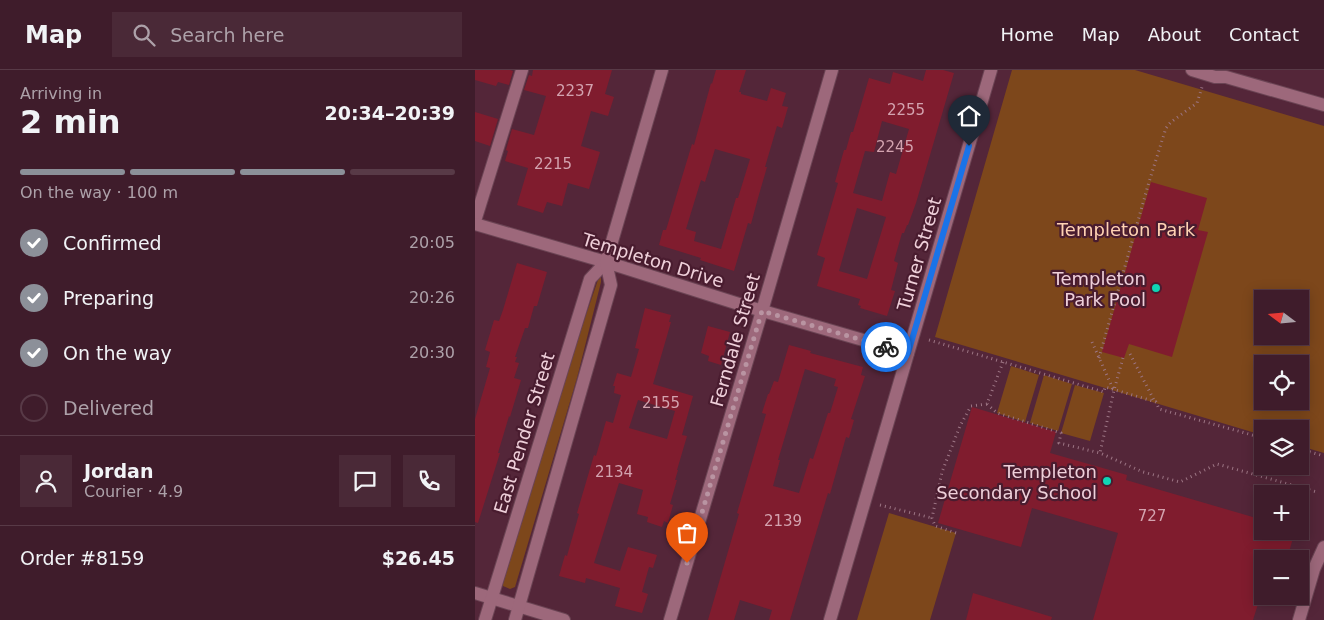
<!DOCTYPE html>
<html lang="en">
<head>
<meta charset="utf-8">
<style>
	:root { --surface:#3f1c2b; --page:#4a2937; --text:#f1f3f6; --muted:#ada1a9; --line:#583a47; --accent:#8c9099 }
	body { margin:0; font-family:"DejaVu Sans",sans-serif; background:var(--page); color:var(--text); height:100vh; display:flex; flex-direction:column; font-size:19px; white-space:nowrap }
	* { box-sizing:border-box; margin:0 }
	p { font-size:16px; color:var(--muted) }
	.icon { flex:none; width:28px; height:28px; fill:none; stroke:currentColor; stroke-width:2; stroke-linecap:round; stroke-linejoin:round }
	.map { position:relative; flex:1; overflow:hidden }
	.details { display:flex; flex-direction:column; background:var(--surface); width:475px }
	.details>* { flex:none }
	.needle { width:32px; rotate:286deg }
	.buttons { position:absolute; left:779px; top:220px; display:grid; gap:10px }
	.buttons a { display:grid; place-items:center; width:55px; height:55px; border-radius:0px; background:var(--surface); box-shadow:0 2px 12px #0003,0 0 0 1px var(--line); font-size:25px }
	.pin { position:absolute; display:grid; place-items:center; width:42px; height:42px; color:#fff; margin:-51px -21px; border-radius:50% 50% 50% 0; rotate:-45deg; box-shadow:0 0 5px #0007 }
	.pin .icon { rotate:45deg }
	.courier { position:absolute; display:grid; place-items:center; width:50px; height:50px; margin:-25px; border:4px solid #1a73e8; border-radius:50%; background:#fff; color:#222; box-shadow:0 1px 6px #0007 }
	.summary em { font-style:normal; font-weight:800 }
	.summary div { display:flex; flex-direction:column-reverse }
	.summary { display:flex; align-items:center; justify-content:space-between; height:85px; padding:0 20px }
	h1 { font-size:32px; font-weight:800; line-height:38px }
	.bar { display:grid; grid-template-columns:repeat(4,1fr); gap:8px 5px; align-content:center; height:60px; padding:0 20px }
	.bar i { height:6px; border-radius:4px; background:var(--line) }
	.bar .selected { background:var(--accent) }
	.bar p { grid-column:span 4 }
	.line { display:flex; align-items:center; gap:12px; padding:0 20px; border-top:1px solid var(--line) }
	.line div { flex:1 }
	.round { display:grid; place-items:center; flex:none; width:52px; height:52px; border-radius:0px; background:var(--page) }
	ol { padding:0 20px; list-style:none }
	li { display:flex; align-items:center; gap:15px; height:55px }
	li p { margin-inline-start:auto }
	li .icon { padding:5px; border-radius:50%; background:var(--accent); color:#fff; stroke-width:4 }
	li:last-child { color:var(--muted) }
	li i { width:28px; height:28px; border:2px solid var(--line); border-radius:50% }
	header { display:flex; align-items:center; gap:30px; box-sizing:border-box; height:70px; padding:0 25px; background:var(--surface); border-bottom:1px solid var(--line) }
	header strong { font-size:24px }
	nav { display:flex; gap:28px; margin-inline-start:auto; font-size:18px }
	.search { width:350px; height:45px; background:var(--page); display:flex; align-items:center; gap:12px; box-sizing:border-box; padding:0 18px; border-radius:0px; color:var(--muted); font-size:19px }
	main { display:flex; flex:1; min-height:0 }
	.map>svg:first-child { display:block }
	.green { fill:#7d471b; fill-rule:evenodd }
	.building { fill:#801c2e; fill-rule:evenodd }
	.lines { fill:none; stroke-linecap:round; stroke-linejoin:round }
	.minor-casing { stroke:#6b4454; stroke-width:14 }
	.path { stroke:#9d7685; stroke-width:3; stroke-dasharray:1 4; stroke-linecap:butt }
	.minor { stroke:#9d687b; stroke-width:12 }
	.done { stroke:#b994a2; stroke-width:5; stroke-dasharray:0 9 }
	.route { stroke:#1a73e8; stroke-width:6 }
	.poi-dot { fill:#0fd5b4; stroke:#491c2f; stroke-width:2 }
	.labels { text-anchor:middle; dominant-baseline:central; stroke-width:4.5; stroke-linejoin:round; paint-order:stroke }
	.number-label { font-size:15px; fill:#d3a3af }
	.park-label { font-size:18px; fill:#ffd2b3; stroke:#491c2f }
	.street-label { font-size:18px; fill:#efd0da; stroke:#491c2f }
	.poi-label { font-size:18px; fill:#efd0da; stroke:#491c2f; text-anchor:end }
</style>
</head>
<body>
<header>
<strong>Map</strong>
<div class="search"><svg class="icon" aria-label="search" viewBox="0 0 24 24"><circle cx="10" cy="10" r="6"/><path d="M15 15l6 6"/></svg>Search here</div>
<nav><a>Home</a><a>Map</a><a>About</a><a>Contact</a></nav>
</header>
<main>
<section class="details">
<div class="summary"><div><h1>2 min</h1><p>Arriving in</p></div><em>20:34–20:39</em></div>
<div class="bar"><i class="selected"></i><i class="selected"></i><i class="selected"></i><i></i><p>On the way · 100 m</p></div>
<ol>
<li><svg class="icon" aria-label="check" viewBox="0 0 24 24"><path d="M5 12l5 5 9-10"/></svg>Confirmed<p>20:05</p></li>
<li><svg class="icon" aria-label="check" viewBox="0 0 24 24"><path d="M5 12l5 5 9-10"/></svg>Preparing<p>20:26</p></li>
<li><svg class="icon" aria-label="check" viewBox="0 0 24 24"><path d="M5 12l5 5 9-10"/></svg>On the way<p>20:30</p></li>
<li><i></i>Delivered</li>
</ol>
<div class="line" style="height:90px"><a class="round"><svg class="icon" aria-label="person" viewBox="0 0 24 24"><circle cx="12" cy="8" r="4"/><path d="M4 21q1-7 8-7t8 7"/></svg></a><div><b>Jordan</b><p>Courier · 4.9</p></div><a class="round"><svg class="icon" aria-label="chat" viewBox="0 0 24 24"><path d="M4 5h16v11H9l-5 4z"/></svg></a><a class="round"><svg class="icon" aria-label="phone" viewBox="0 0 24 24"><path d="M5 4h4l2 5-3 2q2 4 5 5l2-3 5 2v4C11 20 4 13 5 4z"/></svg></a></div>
<div class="line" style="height:65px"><div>Order #8159</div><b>$26.45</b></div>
</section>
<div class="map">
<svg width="849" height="550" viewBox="0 0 849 550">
	<rect width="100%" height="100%" fill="#542639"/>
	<g class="green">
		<path d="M537,0h123l189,56v327l-24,-7v-17h-37l-1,6 -327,-98zM788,229h37v37h-37zM788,294h37v37h-37z"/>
		<polygon points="124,207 126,207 126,212 102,308 40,517 35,519 28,516 28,513 85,320"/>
		<polygon points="536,296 564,305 550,352 522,343"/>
		<polygon points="569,305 597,314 583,361 555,353"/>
		<polygon points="600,315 629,323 615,371 586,363"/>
		<polygon points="414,443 481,463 455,550 382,550"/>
	</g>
	<g class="building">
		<polygon points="0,0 35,0 38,1 34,15 23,12 21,16 0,10"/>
		<polygon points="58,0 137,0 130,24 139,27 133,46 116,41 106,76 125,82 114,119 93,113 87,136 72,132 68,143 42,135 53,98 30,91 33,81 31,80 37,59 59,65 71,26 49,20 54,5 57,6"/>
		<path d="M241,0h30l-7,22h2v2l26,7 4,-13 15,5 -4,13 6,1 -6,21 -5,-2 -12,41h2l-9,31 -7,26 -3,-1 -14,48 -34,-11 1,-2 -42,-13 4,-15h3l26,-86 2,1 17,-62 1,1zM240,79l35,10 -12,39h-2l-15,51 -27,-8 2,-9 -10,-3 15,-49 4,2z"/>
		<path d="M451,0h17l11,3 -38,130 -8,22h-1l-3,8h-2l-8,28 4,2 -7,27 4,1 -8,25 -27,-8 1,-2 -3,-1 2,-6 -43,-13 8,-28 -8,-3 21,-72 -3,-1 9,-32h2l5,-18h2l16,-54 21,6 3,-12 30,9zM407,51l27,8 -13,45 -6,-2 -8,29 -29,-8 12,-42 9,1zM382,138l29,9 -19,62 -28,-8z"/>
		<polygon points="0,42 23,49 15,76 0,71"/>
		<polygon points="676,112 732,128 723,160 733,162 697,287 654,274 649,288 627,282"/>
		<polygon points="42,193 72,202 62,236 59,236 53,258 50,258 40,287 42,287 40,292 44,293 39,308 46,310 35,347 34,346 23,383 25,383 3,453 0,452 0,349 15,298 11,297 15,282 10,280 19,250 24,251 28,240"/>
		<path d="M170,238l26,7 -2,7h2l-18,62 40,12 -11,39 5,1 -10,34h1l-3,10h2l-7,24 3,1 -5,18 -4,-2 -2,6 -15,-5 1,-5 -11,-3 6,-24 -24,-7 -25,80 26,8 8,-24 29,8 -4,13 -4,-1 -7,25 6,2 -6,19 -27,-7 5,-18 -34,-10 -1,5 -26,-7 6,-21 2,1 12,-42 -2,-1 17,-58 2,1 10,-35 7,2 8,-28 -7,-2 1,-7h-2l4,-13 14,4 8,-28 -4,-1zM163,330l37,11 -8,28 -38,-11z"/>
		<polygon points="233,256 255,262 246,295 233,291 234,286 226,283"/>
		<path d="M314,275l22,6 -1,2 53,14 -2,8 4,1 -14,43 3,1 -5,18 -3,-1 -16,57 -2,-1 -38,127h-21l3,-10 -32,-10 -6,20h-26l31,-106 -2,-1 29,-99 -4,-1 6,-19h1l5,-13 4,1zM330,299l31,10 -2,7 4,1 -8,26h-2l-15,46 -3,-1 -11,35 -26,-7 7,-26h-2z"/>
		<polygon points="497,337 581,362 575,383 652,405 651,410 788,450 788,461 820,461 812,489 788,489 788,518 778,550 618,550 643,463 557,438 546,477 463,453"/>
		<polygon points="498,523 577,547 576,550 491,550"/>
	</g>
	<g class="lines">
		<defs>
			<g id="minor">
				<polyline points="717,0 740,7 751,7 849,35"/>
				<polyline points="0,151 47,0"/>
				<polyline points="0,154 131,192 267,235 433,283"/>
				<polyline points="0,523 89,550"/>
				<polyline points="10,550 115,209 131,192"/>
				<polyline points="40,550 136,215 131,192 187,0"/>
				<polyline points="195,550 287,241 357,0"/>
				<polyline points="355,550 516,0"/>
				<polyline points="824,550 839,499 849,477"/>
			</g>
		</defs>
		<use href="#minor" class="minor-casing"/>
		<g class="path">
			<polyline points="454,270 629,322 630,317 681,332 684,339 788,368"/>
			<polyline points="617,272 638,319"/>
			<polyline points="655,284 680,332"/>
			<polyline points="624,288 674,112 691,58 696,52 722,33 727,17"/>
			<polyline points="648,288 639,320 625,383 668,402 705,412 742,394 842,422"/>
			<polyline points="528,292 512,334 522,343 586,363 584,373 625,383"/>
			<polyline points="825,379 849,386"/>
			<polyline points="405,435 457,448"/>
			<polyline points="481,463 460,456 457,448 467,402 485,356 496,336 512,334"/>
		</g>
		<use href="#minor" class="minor"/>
	</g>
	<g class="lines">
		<polyline class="done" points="212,493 287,241 411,277"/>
		<polyline class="route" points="411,277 433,283 494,76"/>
	</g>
	<g class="poi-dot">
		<circle cx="681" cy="218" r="5"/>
		<circle cx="632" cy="411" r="5"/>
	</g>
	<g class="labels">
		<g class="number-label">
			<text x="100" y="21">2237</text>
			<text x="431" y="40">2255</text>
			<text x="420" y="77">2245</text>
			<text x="78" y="94">2215</text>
			<text x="186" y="333">2155</text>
			<text x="139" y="402">2134</text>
			<text x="677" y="446">727</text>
			<text x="308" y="451">2139</text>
		</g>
		<g class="park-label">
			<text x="651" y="159">Templeton Park</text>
		</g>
		<g class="street-label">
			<text transform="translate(444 184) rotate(-74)">Turner Street</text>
			<text transform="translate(178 190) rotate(17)">Templeton Drive</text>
			<text transform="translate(260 270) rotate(-74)">Ferndale Street</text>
			<text transform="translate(49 363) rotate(-73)">East Pender Street</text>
		</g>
		<g class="poi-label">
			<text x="671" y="208">Templeton<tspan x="671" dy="21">Park Pool</tspan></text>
			<text x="622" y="401">Templeton<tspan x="622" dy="21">Secondary School</tspan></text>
		</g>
	</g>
</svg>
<div class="buttons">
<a><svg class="needle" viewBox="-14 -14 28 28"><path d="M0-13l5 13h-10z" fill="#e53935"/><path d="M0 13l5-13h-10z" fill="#ada1a9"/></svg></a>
<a><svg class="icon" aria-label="locate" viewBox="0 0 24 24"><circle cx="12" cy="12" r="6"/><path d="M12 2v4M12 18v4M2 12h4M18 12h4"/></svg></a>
<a><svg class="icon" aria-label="layers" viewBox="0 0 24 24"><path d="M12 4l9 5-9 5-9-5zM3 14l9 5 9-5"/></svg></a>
<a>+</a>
<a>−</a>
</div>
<div class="pin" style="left:212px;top:493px;background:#ea580c"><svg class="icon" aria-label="bag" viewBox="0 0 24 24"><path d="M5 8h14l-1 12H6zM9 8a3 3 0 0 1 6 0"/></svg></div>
<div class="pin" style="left:494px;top:76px;background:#1f2937"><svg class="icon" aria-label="home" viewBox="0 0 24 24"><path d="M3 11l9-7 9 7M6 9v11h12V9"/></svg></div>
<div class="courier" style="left:411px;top:277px"><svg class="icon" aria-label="bike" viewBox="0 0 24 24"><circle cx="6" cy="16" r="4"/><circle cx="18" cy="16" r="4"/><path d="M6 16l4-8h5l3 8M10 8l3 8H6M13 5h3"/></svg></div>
</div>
</main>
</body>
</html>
